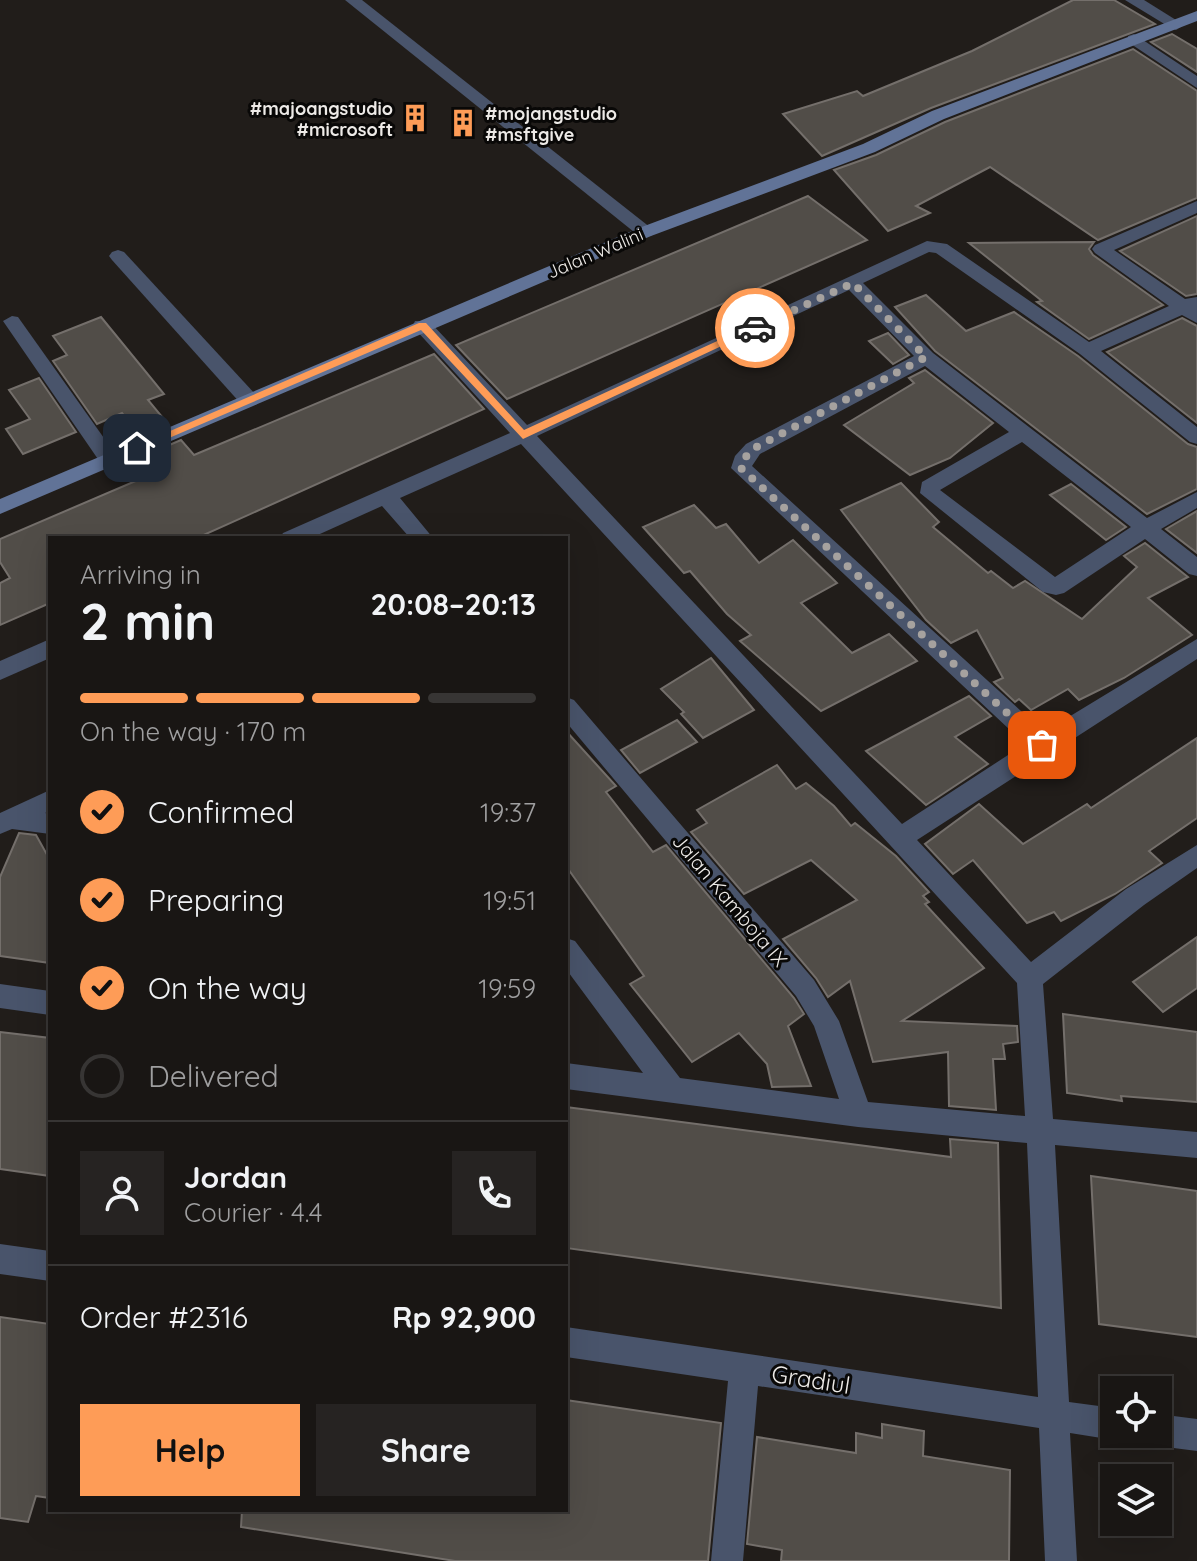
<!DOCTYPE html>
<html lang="en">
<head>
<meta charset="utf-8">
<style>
	:root { --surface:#191614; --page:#262322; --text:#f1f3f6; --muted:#9f9fa0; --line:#373534; --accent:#fe9c57 }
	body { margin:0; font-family:Quicksand,sans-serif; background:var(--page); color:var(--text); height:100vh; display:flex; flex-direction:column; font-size:30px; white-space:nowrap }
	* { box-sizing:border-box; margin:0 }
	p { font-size:26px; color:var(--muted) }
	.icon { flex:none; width:44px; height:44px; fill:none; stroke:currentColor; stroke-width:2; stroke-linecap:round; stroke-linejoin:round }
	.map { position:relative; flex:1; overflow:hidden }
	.drawer { position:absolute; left:48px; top:536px; width:520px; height:976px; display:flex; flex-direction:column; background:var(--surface); border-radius:0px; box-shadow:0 8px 32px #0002,0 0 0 2px var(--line) }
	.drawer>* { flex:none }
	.fabs { position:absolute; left:1100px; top:1376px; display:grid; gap:16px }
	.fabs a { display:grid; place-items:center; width:72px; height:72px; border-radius:0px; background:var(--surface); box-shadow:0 8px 32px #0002,0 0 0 2px var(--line); font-size:40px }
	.pin { position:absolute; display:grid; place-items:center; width:68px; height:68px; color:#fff; margin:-34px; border-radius:16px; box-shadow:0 4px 12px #0006 }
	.courier { position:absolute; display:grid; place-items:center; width:80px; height:80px; margin:-40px; border:6px solid #fe9c57; border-radius:50%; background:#fff; color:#222; box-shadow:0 2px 10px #0007 }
	.headline em { font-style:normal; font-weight:800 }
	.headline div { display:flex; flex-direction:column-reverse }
	.headline { display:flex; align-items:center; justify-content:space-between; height:136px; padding:0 32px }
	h1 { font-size:52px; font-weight:800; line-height:60px }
	.bar { display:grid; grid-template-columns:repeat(4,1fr); gap:12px 8px; align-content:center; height:96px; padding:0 32px }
	.bar i { height:10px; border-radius:6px; background:var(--line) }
	.bar .selected { background:var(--accent) }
	.bar p { grid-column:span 4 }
	.line { display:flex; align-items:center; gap:20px; padding:0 32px; border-top:2px solid var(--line) }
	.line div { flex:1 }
	.round { display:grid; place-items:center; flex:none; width:84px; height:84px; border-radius:0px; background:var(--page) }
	ol { padding:0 32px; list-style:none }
	li { display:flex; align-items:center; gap:24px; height:88px }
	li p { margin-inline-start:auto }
	li .icon { padding:8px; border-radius:50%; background:var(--accent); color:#111; stroke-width:4 }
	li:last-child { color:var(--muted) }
	li i { width:44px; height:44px; border:4px solid var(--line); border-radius:50% }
	.action { display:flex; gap:16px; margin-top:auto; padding:16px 32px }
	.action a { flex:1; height:92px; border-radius:0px; background:var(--accent); color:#111; font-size:32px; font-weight:800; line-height:92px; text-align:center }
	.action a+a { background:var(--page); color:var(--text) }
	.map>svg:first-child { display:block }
	.building { fill:#514d48; stroke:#746f6b; stroke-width:2 }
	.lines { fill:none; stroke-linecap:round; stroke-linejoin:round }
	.lane { fill:#49546b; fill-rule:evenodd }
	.street { fill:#49546b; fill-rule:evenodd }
	.secondary { fill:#617397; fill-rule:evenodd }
	.route { fill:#fe9c57 }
	.done { stroke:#a6a29f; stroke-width:8; stroke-dasharray:0 14.4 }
	.labels { text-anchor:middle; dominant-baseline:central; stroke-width:6; stroke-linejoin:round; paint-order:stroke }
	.far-poi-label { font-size:18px; font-weight:bold; fill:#edeae7; stroke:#090807; text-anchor:end }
	.far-street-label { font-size:18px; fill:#edeae7; stroke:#090807 }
	.street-label { font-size:20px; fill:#edeae7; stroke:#090807 }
	.near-street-label { font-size:24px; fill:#edeae7; stroke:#090807 }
</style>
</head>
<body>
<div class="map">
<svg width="1197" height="1561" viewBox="0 0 1197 1561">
	<rect width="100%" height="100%" fill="#211d1a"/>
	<g class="building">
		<polygon points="1073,0 1114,0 1155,24 931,108 822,156 783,114 857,91 863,96 972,51"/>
		<polygon points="1172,34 1197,49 1197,72 1151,42"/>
		<polygon points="1133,49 1197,91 1197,198 1098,240 990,167 916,206 930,213 888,231 834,170 876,155 945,122"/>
		<polygon points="808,196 867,240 507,399 456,345"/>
		<polygon points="1197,216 1197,294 1186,296 1120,251"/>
		<polygon points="1094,242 1089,249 1093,255 1163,305 1089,339 1037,302 1042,301 969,243"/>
		<polygon points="926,295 966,331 1014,312 1078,356 1188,444 1197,447 1197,489 1147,514 935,351 895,307"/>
		<polygon points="101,317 164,394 148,400 168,424 140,436 122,413 97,424 53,361 67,355 53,336"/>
		<polygon points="1182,318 1197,326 1197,423 1107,352"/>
		<polygon points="888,333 909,355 893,364 869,341"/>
		<polygon points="434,354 484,409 197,538 50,538 50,603 0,625 0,583 10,578 0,562 0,539 166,468 153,452 181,440 194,455"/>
		<polygon points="925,370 993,423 950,458 910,475 844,425 914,383 909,378"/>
		<polygon points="39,378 76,432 23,454 6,429 30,419 9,390"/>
		<polygon points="901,483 939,522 933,527 988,573 991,571 1013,588 1025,581 1082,619 1137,567 1124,556 1145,543 1188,577 1148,598 1192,635 1124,678 1079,700 1068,689 1031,710 1019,699 1015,702 994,682 1003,678 977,630 951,643 926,620 841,510"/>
		<polygon points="1071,484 1126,527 1106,540 1050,495"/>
		<polygon points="694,505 716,528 726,524 759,563 793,540 837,583 801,603 852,653 889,634 917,661 821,711 740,641 751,635 727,614 690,571 684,573 643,527"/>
		<polygon points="1197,511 1197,553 1166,529"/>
		<polygon points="711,658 754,710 703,738 681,714 684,712 661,689"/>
		<polygon points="969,696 991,716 955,737 988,764 926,805 866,751"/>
		<polygon points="677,720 697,742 640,773 621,750"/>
		<polygon points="566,731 616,786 606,792 653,852 666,845 794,998 804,1014 788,1026 811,1086 772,1087 767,1064 739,1033 692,1062 630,984 644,976 566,866"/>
		<polygon points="1197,738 1197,818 1149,851 1162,863 1115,894 1061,921 1054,912 1027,923 973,860 953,874 925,844 979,804 1023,844 1087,804 1091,808"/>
		<polygon points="777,765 796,789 806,783 834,806 851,826 855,823 896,856 929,892 923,896 929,902 925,904 984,968 902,1021 1017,1026 1018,1042 1003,1044 1005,1059 993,1059 996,1110 949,1106 948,1052 873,1062 850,981 828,997 816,978 783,939 857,900 811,860 744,894 691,832 707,823 697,810"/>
		<polygon points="19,833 36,835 50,860 50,963 0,956 0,877"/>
		<polygon points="1197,937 1197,988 1163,1012 1133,982"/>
		<polygon points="1063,1014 1197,1032 1197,1102 1121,1096 1122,1101 1067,1093"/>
		<polygon points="0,1032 50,1038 50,1176 0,1169"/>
		<polygon points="566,1107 951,1157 950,1139 998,1143 1001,1308 566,1248"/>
		<polygon points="1091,1176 1197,1191 1197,1337 1099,1324"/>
		<polygon points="0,1317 50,1324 50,1498 36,1496 28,1522 0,1518"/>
		<polygon points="566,1400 721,1423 708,1561 455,1561 241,1527 242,1510 566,1510"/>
		<polygon points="882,1424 924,1431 923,1456 1010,1470 1009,1561 781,1561 782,1550 747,1544 757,1437 856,1453 856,1433 882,1438"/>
	</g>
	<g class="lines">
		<polygon class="lane" points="12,316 18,317 116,455 118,460 116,465 102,465 3,321"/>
		<g class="street">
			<polygon points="345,0 362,0 651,228 654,232 651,236 639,236"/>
			<polygon points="1125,0 1144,0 1184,25 1176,30 1171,28"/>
			<polygon points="1134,34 1197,76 1197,88 1128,42 1128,36"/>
			<path d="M1197,201v12l-83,37 71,49 12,-2v26l-15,-8 -81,36 96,76v17l-7,-2 -110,-88 -144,-101 -7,-1 -66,31 70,70 214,165 50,-26v16l-36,21 36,28v19l-8,-2 -44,-35 -81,54 -8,2 -13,-3 -123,-99 2,-11 87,-50 -84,-66 -165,88 -8,12 292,266 153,-93v20l-280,181 114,122 95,-73 71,-44v23l-53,37 -101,79 10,135 144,13v26l-142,-13 14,257 45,6v26h11l-11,6 -44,-7 7,128h-32l-6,-133 -281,-42 -15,175h-32l17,-180 -162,-24v-30l472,70 -11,-254 -169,-16 -292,-38v-26l77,10 -77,-104v-31l9,3 105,137 159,21 -25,-73 -18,-30 -230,-274v-25l8,3 240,280 25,41 29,81 157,14 -8,-133 -496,-539 -121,54 33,40h-23l-28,-32 -71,32h-31l3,-5 227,-100 -95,-104 -2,-4 2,-4h14l98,104 400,-184 20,3 142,98 80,-36 -74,-53 -3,-4 3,-4zM849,290l65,66 -168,88 -11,12 -4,12 294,276 -123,80 -365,-388zM1022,442l109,85 -76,50 -115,-87z"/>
			<polygon points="118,250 124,252 256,395 259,400 256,405 242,405 112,260 109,256 112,252"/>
			<polygon points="50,639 50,658 0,680 0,661"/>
			<polygon points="50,790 50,811 45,813 50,814 50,834 12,829 0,834 0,813"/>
			<polygon points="0,984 50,991 50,1015 0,1008"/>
			<polygon points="0,1244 50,1251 50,1281 0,1274"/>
			<polygon points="1158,1414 1197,1419 1197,1451 1158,1446 1147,1441 1144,1434 1158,1434"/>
		</g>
		<polygon class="secondary" points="1197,11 1197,21 944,119 875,152 651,236 0,514 0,499 639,228 863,144 932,111"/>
	</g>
	<polygon class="route" points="419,323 426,323 524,430 752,325 760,328 523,439 421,330 141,450 131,448"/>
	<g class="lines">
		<polyline class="done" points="755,328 853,283 926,357 753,449 742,461 741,468 1042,745"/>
	</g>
	<defs>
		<symbol id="building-bare" viewBox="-9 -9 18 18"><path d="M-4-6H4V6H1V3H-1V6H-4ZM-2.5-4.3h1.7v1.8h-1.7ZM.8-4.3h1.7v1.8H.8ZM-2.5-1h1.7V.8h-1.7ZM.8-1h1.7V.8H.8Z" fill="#fe9c57" stroke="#090807" stroke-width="2.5" paint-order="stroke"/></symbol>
	</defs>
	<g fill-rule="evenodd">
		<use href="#building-bare" x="395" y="98" width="40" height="40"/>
		<use href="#building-bare" x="443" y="103" width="40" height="40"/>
	</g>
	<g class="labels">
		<g class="far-poi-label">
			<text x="393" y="108">#majoangstudio<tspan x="393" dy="21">#microsoft</tspan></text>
			<text x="485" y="113" text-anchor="start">#mojangstudio<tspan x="485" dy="21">#msftgive</tspan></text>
		</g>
		<g class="far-street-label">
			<text transform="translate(595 253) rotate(-23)">Jalan Walini</text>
		</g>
		<g class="street-label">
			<text transform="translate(730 900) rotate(50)">Jalan Kamboja IX</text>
		</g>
		<g class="near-street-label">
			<text transform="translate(811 1379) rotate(9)">Gradiul</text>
		</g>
	</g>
</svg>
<div class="fabs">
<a><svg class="icon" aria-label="locate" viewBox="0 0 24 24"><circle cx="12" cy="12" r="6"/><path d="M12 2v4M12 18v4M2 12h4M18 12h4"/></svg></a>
<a><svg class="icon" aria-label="layers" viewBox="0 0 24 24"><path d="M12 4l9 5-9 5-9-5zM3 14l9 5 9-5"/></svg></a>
</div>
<div class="pin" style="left:1042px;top:745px;background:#ea580c"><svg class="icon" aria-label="bag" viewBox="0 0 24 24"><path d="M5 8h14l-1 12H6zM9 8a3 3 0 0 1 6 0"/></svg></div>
<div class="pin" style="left:137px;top:448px;background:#1f2937"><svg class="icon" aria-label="home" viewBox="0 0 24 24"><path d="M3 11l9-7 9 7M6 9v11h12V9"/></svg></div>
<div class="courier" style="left:755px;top:328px"><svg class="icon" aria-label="car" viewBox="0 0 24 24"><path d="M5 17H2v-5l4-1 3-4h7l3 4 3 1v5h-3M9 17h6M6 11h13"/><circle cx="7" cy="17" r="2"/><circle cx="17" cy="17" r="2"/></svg></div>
<section class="drawer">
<div class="headline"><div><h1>2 min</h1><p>Arriving in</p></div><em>20:08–20:13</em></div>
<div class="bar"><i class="selected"></i><i class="selected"></i><i class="selected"></i><i></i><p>On the way · 170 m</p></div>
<ol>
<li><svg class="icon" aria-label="check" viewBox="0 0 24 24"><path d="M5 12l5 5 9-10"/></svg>Confirmed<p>19:37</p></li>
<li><svg class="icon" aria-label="check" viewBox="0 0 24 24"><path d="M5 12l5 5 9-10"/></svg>Preparing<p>19:51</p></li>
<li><svg class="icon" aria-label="check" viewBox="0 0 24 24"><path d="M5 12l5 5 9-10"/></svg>On the way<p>19:59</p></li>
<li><i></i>Delivered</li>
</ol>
<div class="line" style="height:144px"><a class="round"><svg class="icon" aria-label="person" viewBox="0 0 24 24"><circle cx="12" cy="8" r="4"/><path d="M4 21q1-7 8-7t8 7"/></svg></a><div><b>Jordan</b><p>Courier · 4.4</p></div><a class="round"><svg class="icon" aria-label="phone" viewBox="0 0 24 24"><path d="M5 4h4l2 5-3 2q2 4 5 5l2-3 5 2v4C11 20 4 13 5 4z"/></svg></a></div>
<div class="line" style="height:104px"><div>Order #2316</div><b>Rp 92,900</b></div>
<div class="action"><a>Help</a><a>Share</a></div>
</section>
</div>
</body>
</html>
